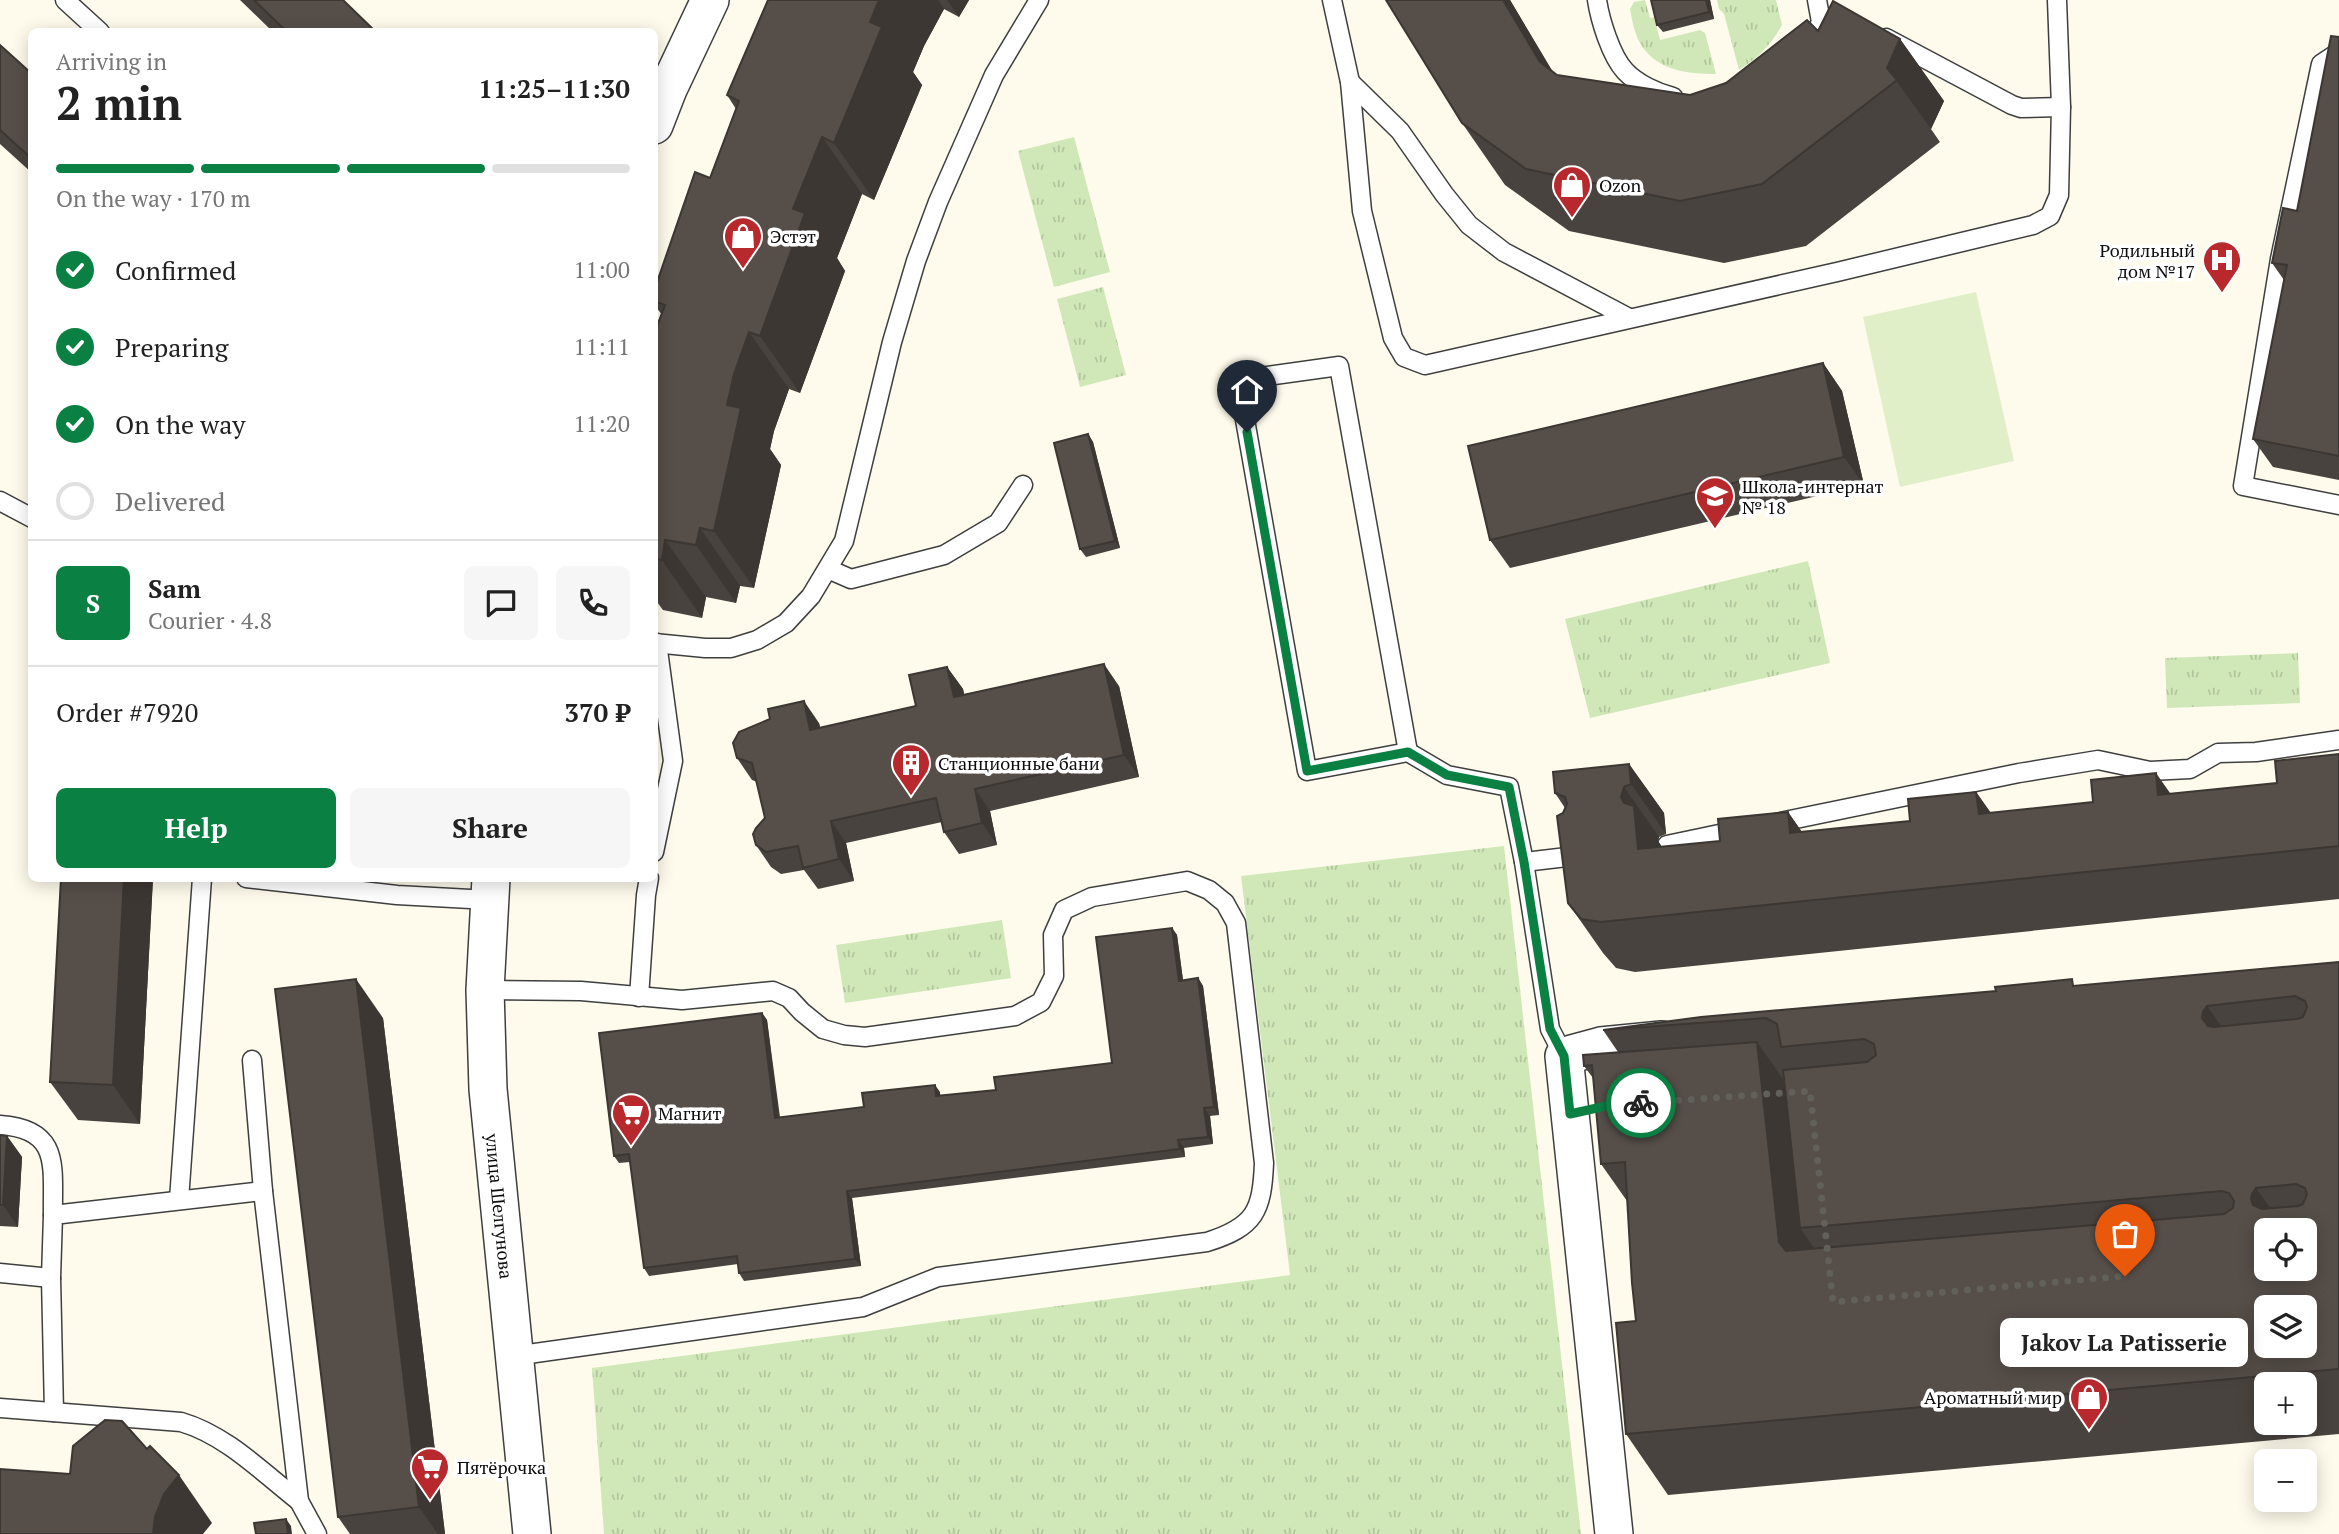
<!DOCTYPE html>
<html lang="en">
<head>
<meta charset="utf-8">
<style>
	:root { --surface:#fff; --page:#f6f6f6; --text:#222; --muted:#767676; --line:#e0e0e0; --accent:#0b8043 }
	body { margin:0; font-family:"PT Serif",serif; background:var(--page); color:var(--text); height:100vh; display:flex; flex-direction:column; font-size:26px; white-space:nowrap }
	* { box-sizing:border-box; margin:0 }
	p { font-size:23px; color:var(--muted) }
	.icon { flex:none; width:38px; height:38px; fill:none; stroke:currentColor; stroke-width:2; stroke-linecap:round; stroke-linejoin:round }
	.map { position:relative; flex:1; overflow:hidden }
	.sheet { position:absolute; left:28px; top:28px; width:630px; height:854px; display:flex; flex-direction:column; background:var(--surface); border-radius:10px; box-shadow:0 4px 18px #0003 }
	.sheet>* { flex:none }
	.tools { position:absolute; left:2254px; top:1218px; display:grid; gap:14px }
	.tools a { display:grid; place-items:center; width:63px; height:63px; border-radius:10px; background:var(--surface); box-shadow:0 4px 18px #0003; font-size:35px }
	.pin { position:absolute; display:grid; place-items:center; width:60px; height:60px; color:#fff; margin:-72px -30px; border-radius:50% 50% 50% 0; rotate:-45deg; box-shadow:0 0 7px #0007 }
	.pin .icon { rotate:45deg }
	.courier { position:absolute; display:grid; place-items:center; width:70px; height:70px; margin:-35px; border:5px solid #0b8043; border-radius:50%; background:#fff; color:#222; box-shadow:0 2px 9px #0007 }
	.bubble { position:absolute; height:49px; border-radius:10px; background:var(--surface); box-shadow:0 4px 18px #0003; font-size:23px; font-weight:700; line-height:49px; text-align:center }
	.summary em { font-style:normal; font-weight:700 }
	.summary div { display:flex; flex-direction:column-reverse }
	.summary { display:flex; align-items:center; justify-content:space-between; height:119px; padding:0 28px }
	h1 { font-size:46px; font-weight:700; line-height:52px }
	.bar { display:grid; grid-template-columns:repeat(4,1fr); gap:10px 7px; align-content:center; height:84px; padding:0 28px }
	.bar i { height:9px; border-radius:5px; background:var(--line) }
	.bar .selected { background:var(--accent) }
	.bar p { grid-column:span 4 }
	.line { display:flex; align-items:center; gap:18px; padding:0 28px; border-top:2px solid var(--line) }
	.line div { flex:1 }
	.round { display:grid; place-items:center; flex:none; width:74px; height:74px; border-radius:10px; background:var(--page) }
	ol { padding:0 28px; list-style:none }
	li { display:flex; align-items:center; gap:21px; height:77px }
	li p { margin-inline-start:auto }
	li .icon { padding:7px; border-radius:50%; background:var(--accent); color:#fff; stroke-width:4 }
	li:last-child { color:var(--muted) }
	li i { width:38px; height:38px; border:4px solid var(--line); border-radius:50% }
	.action { display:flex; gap:14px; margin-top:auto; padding:14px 28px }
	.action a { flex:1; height:80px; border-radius:10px; background:var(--accent); color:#fff; font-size:28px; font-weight:700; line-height:80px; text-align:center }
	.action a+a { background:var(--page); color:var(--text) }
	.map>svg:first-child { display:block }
	.park { fill:url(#park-tufts) }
	.pitch { fill:#e1efc9 }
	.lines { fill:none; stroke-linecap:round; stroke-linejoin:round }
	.lane-casing { stroke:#3f3f3f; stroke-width:21 }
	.street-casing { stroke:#3f3f3f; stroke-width:40 }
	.lane { stroke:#fff; stroke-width:18 }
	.street { stroke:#fff; stroke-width:37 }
	.wall { fill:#49433f; fill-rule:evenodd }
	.shaded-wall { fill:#3c3733 }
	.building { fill:#554e49; stroke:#3c3733; stroke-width:2; fill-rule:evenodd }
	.done { stroke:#61605a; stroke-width:7; stroke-dasharray:0 12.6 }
	.route { stroke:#0b8043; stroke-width:9 }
	.labels { text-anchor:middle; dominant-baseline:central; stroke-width:7; stroke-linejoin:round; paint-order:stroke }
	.poi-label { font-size:18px; fill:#0c0c0c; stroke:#fff; text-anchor:start }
	.street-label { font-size:18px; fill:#0c0c0c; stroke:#fff }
</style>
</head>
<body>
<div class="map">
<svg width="2339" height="1534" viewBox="0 0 2339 1534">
	<defs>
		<pattern id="park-tufts" width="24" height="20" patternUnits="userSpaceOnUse" patternTransform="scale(1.75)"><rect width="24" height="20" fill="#d0e8b7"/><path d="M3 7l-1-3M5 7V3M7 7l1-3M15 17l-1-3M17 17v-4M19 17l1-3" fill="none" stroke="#b1c69c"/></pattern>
	</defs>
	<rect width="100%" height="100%" fill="#fefbec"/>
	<g class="park">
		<path d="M1645,0l5,18 4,-1 6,23 40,-10 5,3 11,41c-30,0 -62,-4 -77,-33 -5,-9 -7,-22 -9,-32l4,-7z"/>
		<path d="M1717,0h59l6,25c-11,20 -24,33 -43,45l-15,-56 -5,-5z"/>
		<polygon points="1074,137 1110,272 1054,287 1018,151"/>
		<polygon points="1103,287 1126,375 1080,387 1057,299"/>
		<polygon points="1808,561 1830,663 1590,718 1565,619"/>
		<polygon points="2298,653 2300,703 2167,708 2165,658"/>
		<polygon points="1504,846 1581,1534 604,1534 592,1368 1290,1275 1241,876"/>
		<polygon points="1002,920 1011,978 845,1003 836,945"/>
	</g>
	<polygon class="pitch" points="1976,292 2014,461 1900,487 1863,317"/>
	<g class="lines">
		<defs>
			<g id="lane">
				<polyline points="65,0 100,32"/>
				<polyline points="1332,0 1350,82 1362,211 1393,338 1404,357 1425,365 1837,272 2033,225 2050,216 2059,195 2061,107 2057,0"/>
				<path d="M1597,0c3,20 14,56 28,71 12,13 32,22 48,26"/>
				<polyline points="1886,38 2012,105 2021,108 2061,107"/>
				<polyline points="1807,52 1821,22 1817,0"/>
				<polyline points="2339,52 2321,64 2280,259 2243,486 2339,505"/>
				<polyline points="1350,82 1400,131 1444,194 1469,225 1504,252 1629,318"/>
				<polyline points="0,501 32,518"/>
				<polyline points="828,569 851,579 944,555 998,523 1023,485"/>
				<polyline points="654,643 705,648 731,648 757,640 786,623 811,596 844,541 892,342 916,261 938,202 994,75 1039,0"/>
				<polyline points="1408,752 1339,366 1238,380 1307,771 1408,752 1447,775 1509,787 1524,862"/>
				<polyline points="1771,824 2019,773 2098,760 2150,771 2190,769 2218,753 2256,752 2339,740"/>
				<polyline points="1667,845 1743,829"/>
				<polyline points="654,852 673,761 657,643"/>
				<polyline points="246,878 397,895 489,900"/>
				<path d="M485,990l96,1 101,9 91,-9 16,7 13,14 21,17 21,6 21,2 150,-21 26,-14 13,-26 -1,-41 11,-25 28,-13 95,-16 22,9 16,13 11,20 28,240c-2,48 -9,64 -57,79l-269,35 -75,30 -349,49"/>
				<polyline points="639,997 646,895 649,878"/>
				<polyline points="1564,1056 1550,1029 1524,862 1584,855"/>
				<polyline points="252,1060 263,1191 299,1501 317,1534"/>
				<path d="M0,1125c62,4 52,43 53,90"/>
				<polyline points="179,1200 202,878"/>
				<polyline points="0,1273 51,1278"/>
				<path d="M0,1408l181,14c45,13 81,50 118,79"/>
				<polyline points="54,1412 51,1278 53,1215 263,1191"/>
			</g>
			<g id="street">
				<polyline points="654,125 668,89 710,0"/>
				<path id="s1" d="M491,878l-6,112 3,99 44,445"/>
				<polyline points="1614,1534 1564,1056 1601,1046 1662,1040"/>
			</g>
		</defs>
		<use href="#lane" class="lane-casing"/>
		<use href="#street" class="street-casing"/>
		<use href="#lane" class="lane"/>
		<use href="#street" class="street"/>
	</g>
	<g class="wall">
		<polygon points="240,0 343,0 376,32 273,32"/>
		<polygon points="768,0 969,0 959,17 944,9 924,46 913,72 922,85 874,200 862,194 837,258 845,271 800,393 789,389 774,431 770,449 781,465 754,588 740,586 736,603 706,597 702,618 663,610 654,598 654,334 662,315 654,304 654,291 710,178 736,109 727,95"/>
		<polygon points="1510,0 1553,72 1557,75 1690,95 1726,83 1818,31 1900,39 1944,101 1931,129 1940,142 1806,246 1724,263 1569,231 1505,185 1462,123"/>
		<polygon points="1651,0 1710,0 1714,19 1663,32 1657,25"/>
		<polygon points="2339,37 2339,480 2273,467 2253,439 2284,280 2272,263 2297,211"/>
		<polygon points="0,45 32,74 32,173 0,144"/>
		<polygon points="1823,363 1842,391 1864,485 1510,568 1490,540"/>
		<polygon points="1088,434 1093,442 1120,548 1086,557 1080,549"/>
		<polygon points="947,667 963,689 964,695 1119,686 1139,777 990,811 997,845 959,854 944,832 942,822 846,843 854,881 818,889 804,870 781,874 771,867 756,845 765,818 757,782 752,780 737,758 770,719 819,723 820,728 916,706"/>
		<polygon points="2339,754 2339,899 1635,972 1616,968 1603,953 1568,903 1563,813 1565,808 1555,793 1629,764 1664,813 1666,834 1659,837 1658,841 1662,847 1720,841 1788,812 1802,832 1910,821 1976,792 1991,813 2277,783"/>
		<polygon points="61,878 153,878 140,1124 78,1120 50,1082"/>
		<polygon points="1172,928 1177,935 1183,980 1198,978 1203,986 1219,1115 1210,1116 1213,1144 1184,1148 1185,1157 852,1198 861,1266 744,1281 739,1273 738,1264 649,1276 644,1268 630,1162 619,1163 614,1156 762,1013 767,1020 780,1117 864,1107 940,1092 940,1096 996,1090 1112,1063"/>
		<path d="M2339,962v472l-671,61 -42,-61 10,-113 -9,-120 -26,-37 -8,-86 -9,-12 34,-14 -15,-22zM2266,1384h39v39h-39z"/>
		<polygon points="383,1018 445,1534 350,1534 338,1517"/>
		<polygon points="0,1135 7,1136 22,1157 18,1227 0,1226"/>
	</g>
	<g class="shaded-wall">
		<polygon points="879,0 938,0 944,9 924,46 913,72 922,85 874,200 834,143 870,22"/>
		<polygon points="947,0 969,0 959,17"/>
		<polygon points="1503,0 1510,0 1584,125 1540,62"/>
		<polygon points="1706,0 1710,0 1714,19 1709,12"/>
		<polygon points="1900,39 1944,101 1931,129 1887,68"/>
		<polygon points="822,137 862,194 837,258 845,271 800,393 760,336 793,209"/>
		<polygon points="749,332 789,389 774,431 770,449 781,465 754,588 714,531 727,405 734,374"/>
		<polygon points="1823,363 1842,391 1864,485 1844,457"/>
		<polygon points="1088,434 1093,442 1120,548 1115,541"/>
		<polygon points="700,528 740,586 736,603 696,545"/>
		<polygon points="665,540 706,597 702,618 662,560"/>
		<polygon points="1104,664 1119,686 1139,777 1124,755"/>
		<polygon points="947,667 963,689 970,719 954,697"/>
		<polygon points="804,701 819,723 826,751 810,730"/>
		<polygon points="1629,764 1664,813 1666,834 1631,784"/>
		<polygon points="2156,773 2191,823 2158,795"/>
		<polygon points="1624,787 1659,837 1658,841 1668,856 1638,849 1624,803 1621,797"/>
		<polygon points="975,789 990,811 997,845 982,823"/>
		<polygon points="1976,792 2011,842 1979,814"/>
		<polygon points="1788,812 1822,861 1790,833"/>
		<polygon points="831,821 846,843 854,881 839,859"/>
		<polygon points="124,878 153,878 140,1124 113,1085"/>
		<polygon points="1172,928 1177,935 1184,988 1179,981"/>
		<polygon points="1198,978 1203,986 1219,1115 1214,1107"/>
		<polygon points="356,979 383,1018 445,1534 438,1534 419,1507"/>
		<polygon points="2207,1006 2250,1067 2245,1073 2202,1018 2203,1012"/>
		<polygon points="762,1013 767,1020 780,1125 775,1118"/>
		<polygon points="1757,1042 1800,1103 1800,1228 1816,1251 1822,1303 1779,1242"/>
		<polygon points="935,1085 940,1092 941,1104 936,1096"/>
		<polygon points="1204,1108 1210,1116 1213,1144 1208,1137"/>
		<polygon points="7,1136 22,1157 18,1227 3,1205"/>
		<polygon points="1178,1140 1184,1148 1185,1157 1180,1149"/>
		<polygon points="2256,1188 2286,1230 2253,1205 2251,1199 2252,1194"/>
		<polygon points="847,1191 852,1198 861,1266 855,1259"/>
		<polygon points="179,1475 212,1523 203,1534 153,1534 155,1517 164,1494"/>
		<polygon points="286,1519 291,1526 292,1534 288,1534"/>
	</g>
	<g class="building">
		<polygon points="254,0 343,0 376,32 287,32"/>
		<polygon points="768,0 879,0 870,22 882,27 834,143 822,137 793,209 805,213 760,336 749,332 734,374 727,405 741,408 714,531 700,528 696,545 665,540 662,560 654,559 654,334 665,305 654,301 654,291 695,172 710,178 739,101 727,95"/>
		<polygon points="1386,0 1503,0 1540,62 1557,75 1690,95 1726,83 1807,20 1818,31 1833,1 1900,39 1887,68 1897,80 1762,184 1680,201 1526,169 1462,123"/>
		<polygon points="1651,0 1706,0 1709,12 1657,25"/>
		<polygon points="2331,36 2339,37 2339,456 2253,439 2287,265 2272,263 2283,208 2297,211"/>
		<polygon points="0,45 32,74 32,159 0,130"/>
		<polygon points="1823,363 1844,457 1490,540 1468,446"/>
		<polygon points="1088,434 1115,541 1080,549 1054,443"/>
		<polygon points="1104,664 1124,755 975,789 982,823 944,832 936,798 831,821 839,859 803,868 798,846 766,852 756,845 753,834 756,828 765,818 752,763 737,758 733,743 739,732 770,719 768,709 804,701 810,730 916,706 909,675 947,667 954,697"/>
		<polygon points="2339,754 2339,846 1601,922 1581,919 1568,903 1557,816 1563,813 1567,804 1565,797 1555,793 1553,772 1629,764 1631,784 1624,787 1621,797 1624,803 1634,806 1638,849 1720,841 1718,819 1788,812 1790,833 1910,821 1908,799 1976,792 1979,814 2093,802 2091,780 2156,773 2158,795 2277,783 2275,761"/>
		<polygon points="61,878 124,878 113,1085 50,1082"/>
		<polygon points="1172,928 1179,981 1198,978 1214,1107 1204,1108 1208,1137 1178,1140 1180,1149 847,1191 855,1259 739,1273 737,1256 644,1268 629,1154 614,1156 599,1033 762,1013 775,1118 864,1107 862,1093 935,1085 936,1096 996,1090 994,1077 1112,1063 1096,937"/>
		<path d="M2339,962v407l-713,65 -10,-111 20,-2 -4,-38 -7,-121 -24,2 -9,-99 -8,1 -1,-11 174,-13 22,200 7,9 438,-37 9,-6 1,-7 -5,-8 -7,-2 -422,37 -17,-158 84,-8 9,-7 -2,-11 -10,-5 -83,8 -4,-23 -11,-6 -163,12 98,-13 295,-26 -1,-4 77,-8 1,7zM2295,996l10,5 2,6 -4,10 -6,2 -83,8 -6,-1 -6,-8 1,-6 4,-6zM2296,1184l9,4 2,6 -4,10 -5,2 -36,3 -9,-4 -2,-6 1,-5 4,-6zM2266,1230h39v39h-39zM2266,1307h39v39h-39z"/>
		<polygon points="356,979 419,1507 338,1517 275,989"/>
		<polygon points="0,1135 7,1136 3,1205 0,1205"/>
		<polygon points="105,1420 122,1421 147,1449 150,1446 179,1475 164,1494 155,1517 153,1534 0,1534 0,1469 70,1474 73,1446"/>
		<polygon points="286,1519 288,1534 256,1534 254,1523"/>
	</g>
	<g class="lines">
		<polyline class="done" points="1641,1103 1810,1091 1833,1302 2125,1276"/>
		<polyline class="route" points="1247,432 1307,771 1408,752 1447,775 1509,787 1524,862 1550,1029 1564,1056 1570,1114 1606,1106 1641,1103"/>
	</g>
	<defs>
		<symbol id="shop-pin" viewBox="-11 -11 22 30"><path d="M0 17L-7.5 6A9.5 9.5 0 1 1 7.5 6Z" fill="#b8292d" stroke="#fff"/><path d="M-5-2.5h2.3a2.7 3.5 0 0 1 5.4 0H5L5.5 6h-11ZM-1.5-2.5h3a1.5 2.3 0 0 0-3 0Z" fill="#fff"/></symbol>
		<symbol id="hospital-pin" viewBox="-11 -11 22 30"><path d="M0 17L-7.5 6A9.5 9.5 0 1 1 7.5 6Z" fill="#b8292d" stroke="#fff"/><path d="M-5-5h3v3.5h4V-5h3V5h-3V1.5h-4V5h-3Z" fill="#fff"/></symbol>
		<symbol id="school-pin" viewBox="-11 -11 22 30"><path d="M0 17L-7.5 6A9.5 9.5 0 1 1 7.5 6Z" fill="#b8292d" stroke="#fff"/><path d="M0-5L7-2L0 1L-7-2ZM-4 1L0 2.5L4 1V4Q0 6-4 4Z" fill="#fff"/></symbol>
		<symbol id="building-pin" viewBox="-11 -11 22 30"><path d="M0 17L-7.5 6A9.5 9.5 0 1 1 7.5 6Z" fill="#b8292d" stroke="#fff"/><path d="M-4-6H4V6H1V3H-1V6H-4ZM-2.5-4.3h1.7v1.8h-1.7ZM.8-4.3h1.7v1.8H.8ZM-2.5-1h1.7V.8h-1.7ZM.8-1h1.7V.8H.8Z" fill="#fff"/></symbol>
		<symbol id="supermarket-pin" viewBox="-11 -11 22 30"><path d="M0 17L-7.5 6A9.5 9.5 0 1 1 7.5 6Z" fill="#b8292d" stroke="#fff"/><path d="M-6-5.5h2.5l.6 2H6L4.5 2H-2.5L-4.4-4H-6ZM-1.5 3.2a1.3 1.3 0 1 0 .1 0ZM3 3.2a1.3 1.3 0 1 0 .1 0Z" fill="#fff"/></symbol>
	</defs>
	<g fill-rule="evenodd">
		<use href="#shop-pin" x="1550" y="163" width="44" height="60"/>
		<use href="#shop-pin" x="721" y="214" width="44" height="60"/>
		<use href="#hospital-pin" x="2200" y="238" width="44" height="60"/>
		<use href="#school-pin" x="1693" y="474" width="44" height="60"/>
		<use href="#building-pin" x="889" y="741" width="44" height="60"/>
		<use href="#supermarket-pin" x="609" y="1091" width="44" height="60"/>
		<use href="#shop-pin" x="2067" y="1375" width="44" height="60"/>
		<use href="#supermarket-pin" x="408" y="1445" width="44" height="60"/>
	</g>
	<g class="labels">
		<g class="poi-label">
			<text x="1599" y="185">Ozon</text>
			<text x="770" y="236">Эстэт</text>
			<text x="2195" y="250" text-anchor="end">Родильный<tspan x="2195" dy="21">дом №17</tspan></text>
			<text x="1742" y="486">Школа-интернат<tspan x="1742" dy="21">№ 18</tspan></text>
			<text x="938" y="763">Станционные бани</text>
			<text x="658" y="1113">Магнит</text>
			<text x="2062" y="1397" text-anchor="end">Ароматный мир</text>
			<text x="457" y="1467">Пятёрочка</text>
		</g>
		<g class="street-label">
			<text stroke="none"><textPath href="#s1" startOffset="329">улица Шелгунова</textPath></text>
		</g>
	</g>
</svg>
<div class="tools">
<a><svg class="icon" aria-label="locate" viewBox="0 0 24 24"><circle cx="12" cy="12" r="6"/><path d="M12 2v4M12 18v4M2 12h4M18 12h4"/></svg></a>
<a><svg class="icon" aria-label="layers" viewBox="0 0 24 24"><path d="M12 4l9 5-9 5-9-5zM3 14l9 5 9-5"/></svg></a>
<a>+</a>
<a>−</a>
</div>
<div class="pin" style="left:2125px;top:1276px;background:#ea580c"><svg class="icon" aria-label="bag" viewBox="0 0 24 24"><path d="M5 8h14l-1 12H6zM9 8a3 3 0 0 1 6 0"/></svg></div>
<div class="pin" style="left:1247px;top:432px;background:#1f2937"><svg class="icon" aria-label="home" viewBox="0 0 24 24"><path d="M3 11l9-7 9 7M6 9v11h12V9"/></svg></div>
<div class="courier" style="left:1641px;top:1103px"><svg class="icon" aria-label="bike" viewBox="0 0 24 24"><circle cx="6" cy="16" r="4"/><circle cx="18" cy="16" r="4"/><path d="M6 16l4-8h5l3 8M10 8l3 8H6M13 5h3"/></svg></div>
<div class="bubble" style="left:2000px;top:1318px;width:248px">Jakov La Patisserie</div>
<section class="sheet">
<div class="summary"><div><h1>2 min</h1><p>Arriving in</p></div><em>11:25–11:30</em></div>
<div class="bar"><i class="selected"></i><i class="selected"></i><i class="selected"></i><i></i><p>On the way · 170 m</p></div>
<ol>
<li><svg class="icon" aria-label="check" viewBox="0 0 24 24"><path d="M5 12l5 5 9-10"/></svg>Confirmed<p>11:00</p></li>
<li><svg class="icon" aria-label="check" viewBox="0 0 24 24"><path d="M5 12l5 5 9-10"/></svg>Preparing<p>11:11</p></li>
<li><svg class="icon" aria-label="check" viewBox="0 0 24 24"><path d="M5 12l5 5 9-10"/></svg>On the way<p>11:20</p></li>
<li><i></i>Delivered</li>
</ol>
<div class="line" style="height:126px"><b class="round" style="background:var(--accent);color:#fff">S</b><div><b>Sam</b><p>Courier · 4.8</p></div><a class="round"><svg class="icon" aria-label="chat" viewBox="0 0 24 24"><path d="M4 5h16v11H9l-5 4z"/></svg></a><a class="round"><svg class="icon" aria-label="phone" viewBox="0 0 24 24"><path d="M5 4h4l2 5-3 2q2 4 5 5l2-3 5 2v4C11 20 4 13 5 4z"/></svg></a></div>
<div class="line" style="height:91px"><div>Order #7920</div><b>370 ₽</b></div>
<div class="action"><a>Help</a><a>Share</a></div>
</section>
</div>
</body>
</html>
